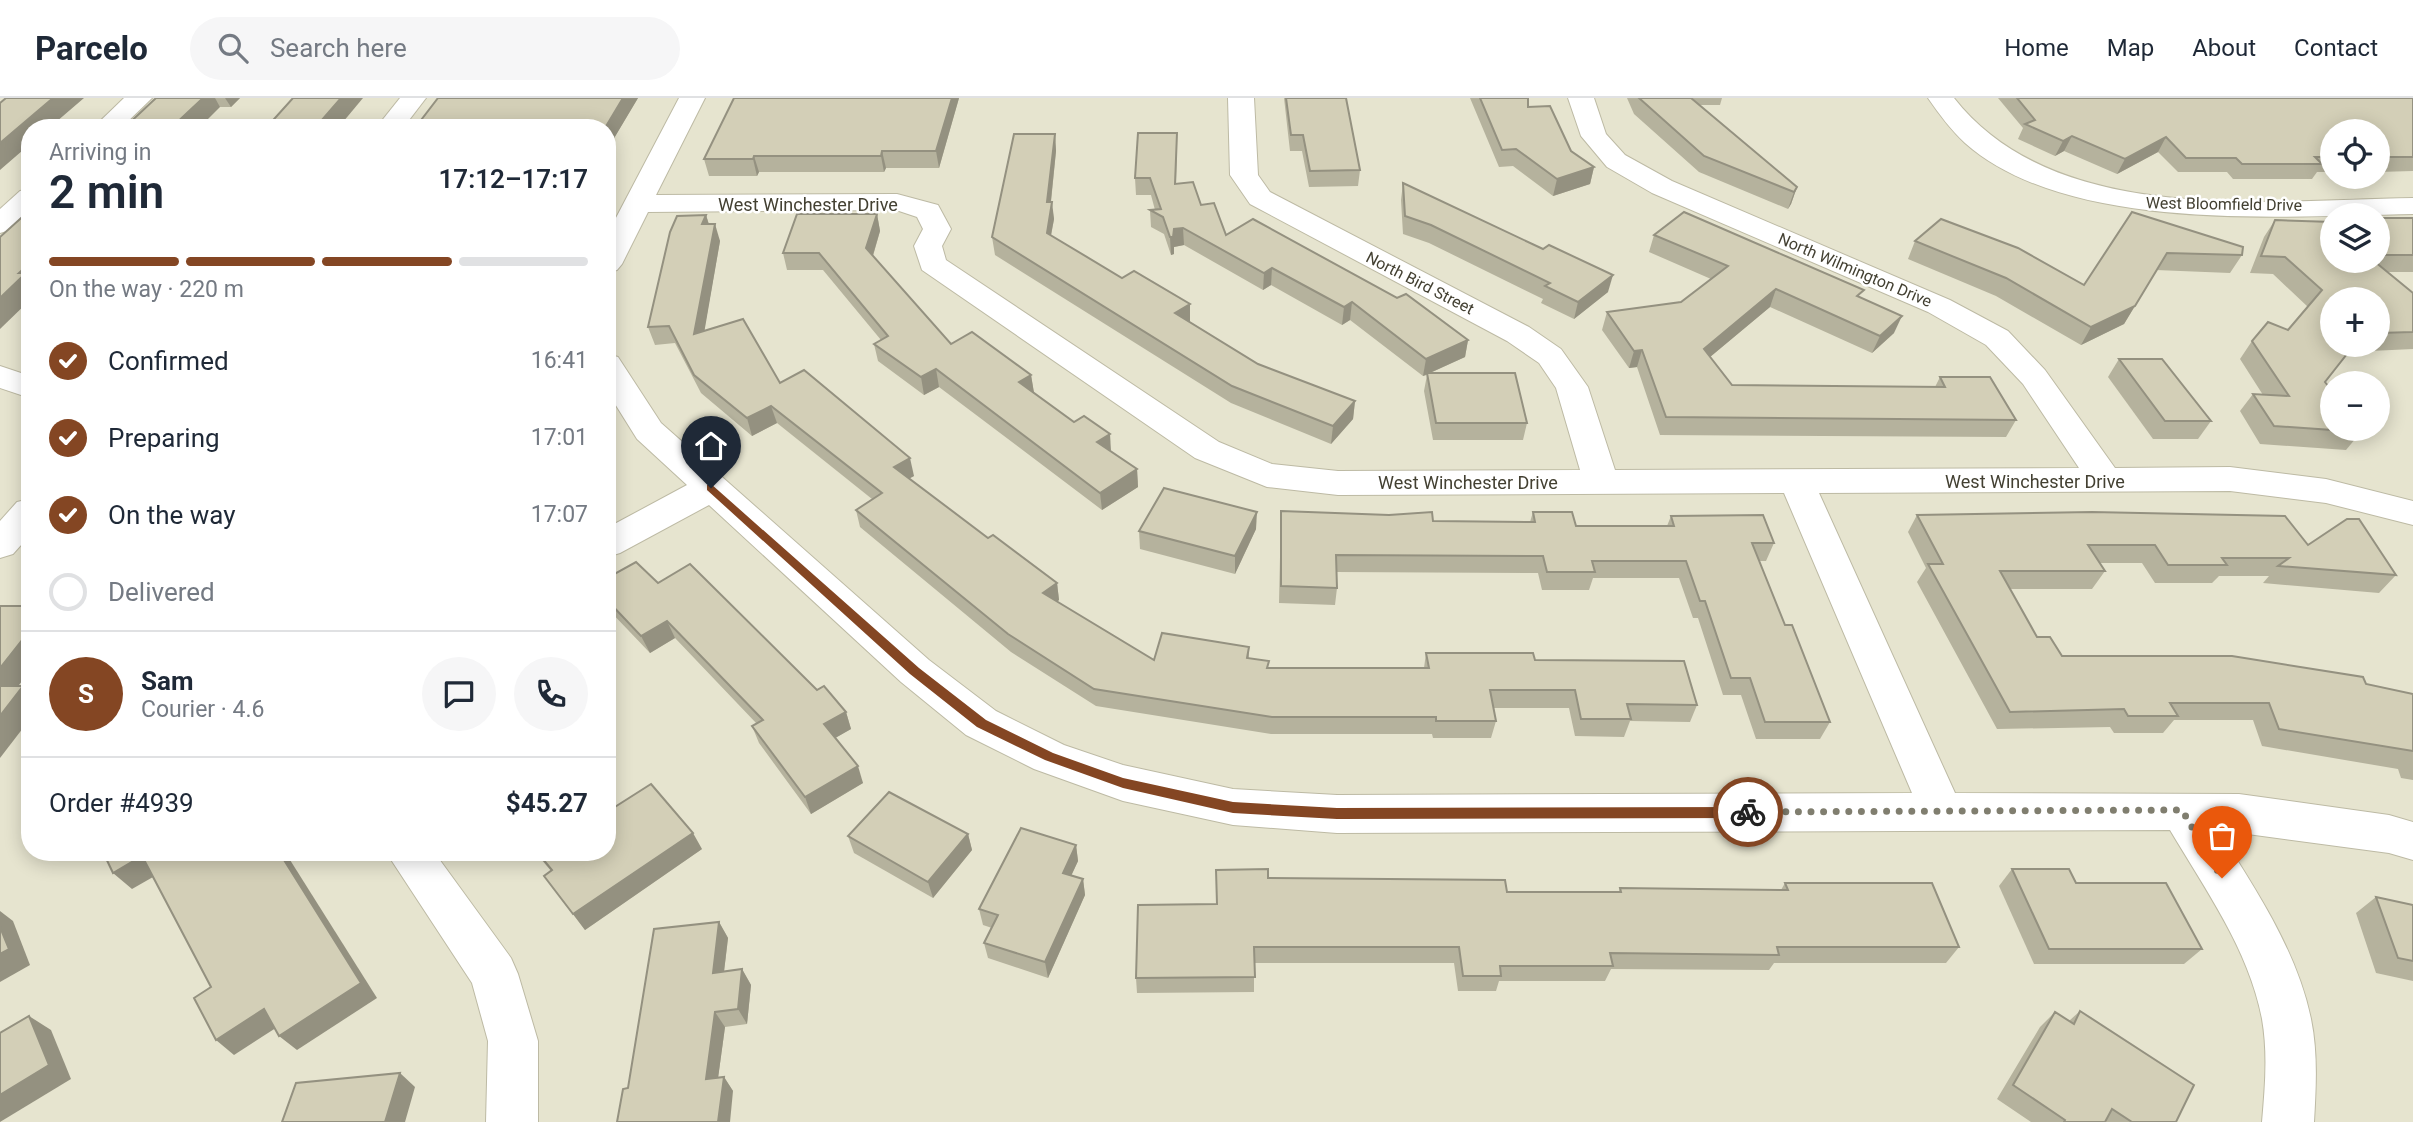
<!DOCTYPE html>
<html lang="en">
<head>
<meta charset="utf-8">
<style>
	:root { --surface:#fff; --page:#f6f6f7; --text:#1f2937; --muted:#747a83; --line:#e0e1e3; --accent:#844623 }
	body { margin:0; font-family:Roboto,sans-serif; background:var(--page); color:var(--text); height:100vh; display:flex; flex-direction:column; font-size:26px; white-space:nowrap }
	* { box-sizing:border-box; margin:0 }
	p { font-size:23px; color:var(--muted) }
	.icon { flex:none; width:38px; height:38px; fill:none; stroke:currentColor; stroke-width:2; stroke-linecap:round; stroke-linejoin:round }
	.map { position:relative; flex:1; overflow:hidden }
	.drawer { position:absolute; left:21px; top:21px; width:595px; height:742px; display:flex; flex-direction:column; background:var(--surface); border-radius:28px; box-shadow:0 4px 18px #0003 }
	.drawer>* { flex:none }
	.buttons { position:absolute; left:2320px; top:21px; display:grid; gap:14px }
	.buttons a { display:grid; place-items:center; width:70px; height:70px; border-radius:50%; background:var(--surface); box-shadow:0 4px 18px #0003; font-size:35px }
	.pin { position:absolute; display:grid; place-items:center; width:60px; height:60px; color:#fff; margin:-72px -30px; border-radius:50% 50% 50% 0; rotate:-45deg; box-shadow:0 0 7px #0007 }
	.pin .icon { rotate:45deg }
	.courier { position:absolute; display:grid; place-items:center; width:70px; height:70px; margin:-35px; border:5px solid #844623; border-radius:50%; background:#fff; color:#222; box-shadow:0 2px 9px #0007 }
	.headline em { font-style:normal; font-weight:600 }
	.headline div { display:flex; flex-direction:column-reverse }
	.headline { display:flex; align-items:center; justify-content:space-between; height:119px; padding:0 28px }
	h1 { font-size:46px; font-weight:600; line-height:52px }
	.bar { display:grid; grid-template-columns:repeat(4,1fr); gap:10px 7px; align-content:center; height:84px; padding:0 28px }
	.bar i { height:9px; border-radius:5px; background:var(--line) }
	.bar .on { background:var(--accent) }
	.bar p { grid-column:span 4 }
	.line { display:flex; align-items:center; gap:18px; padding:0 28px; border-top:2px solid var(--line) }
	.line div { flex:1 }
	.round { display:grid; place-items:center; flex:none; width:74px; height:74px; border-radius:37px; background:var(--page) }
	ol { padding:0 28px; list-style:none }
	li { display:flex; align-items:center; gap:21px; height:77px }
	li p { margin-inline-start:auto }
	li .icon { padding:7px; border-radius:50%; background:var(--accent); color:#fff; stroke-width:4 }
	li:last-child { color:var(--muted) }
	li i { width:38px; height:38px; border:4px solid var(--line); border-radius:50% }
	header { display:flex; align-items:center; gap:42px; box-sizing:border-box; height:98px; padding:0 35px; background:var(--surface); border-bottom:2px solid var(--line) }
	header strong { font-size:33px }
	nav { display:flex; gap:38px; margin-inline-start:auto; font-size:24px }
	.search { width:490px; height:63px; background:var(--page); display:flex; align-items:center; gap:18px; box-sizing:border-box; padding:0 24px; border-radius:38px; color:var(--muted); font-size:26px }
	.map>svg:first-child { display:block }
	.residential { fill:#e6e4cf; fill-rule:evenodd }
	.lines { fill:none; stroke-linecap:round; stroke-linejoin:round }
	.street-casing { stroke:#bdbaa4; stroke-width:2 }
	.street { fill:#fff; fill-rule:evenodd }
	.wall { fill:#b5b29d; fill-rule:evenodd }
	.shaded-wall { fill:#949180 }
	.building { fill:#d3cfb7; stroke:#949180; stroke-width:2 }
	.route { fill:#844623 }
	.done { stroke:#807e6f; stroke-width:7; stroke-dasharray:0 12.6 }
	.labels { text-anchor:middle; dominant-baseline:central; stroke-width:5; stroke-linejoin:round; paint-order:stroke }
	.far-street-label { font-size:16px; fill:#434032; stroke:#fff }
	.street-label { font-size:18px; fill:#434032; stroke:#fff }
</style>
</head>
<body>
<header>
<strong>Parcelo</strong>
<div class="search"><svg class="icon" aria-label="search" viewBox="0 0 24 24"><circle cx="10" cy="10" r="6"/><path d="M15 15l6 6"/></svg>Search here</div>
<nav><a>Home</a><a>Map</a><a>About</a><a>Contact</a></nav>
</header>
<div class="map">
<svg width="2413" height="1024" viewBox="0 0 2413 1024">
	<rect width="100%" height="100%" fill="#f1f0e1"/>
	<path class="residential" d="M0,0h2324l89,32v992h-2413zM30,30h577v724h-577zM2333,33h45v46h-45zM2333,117h45v46h-45zM2333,201h45v46h-45zM2333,285h45v46h-45z"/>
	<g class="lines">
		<defs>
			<g id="street">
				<polygon points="124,0 152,0 121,30 93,30"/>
				<polygon points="400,0 426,0 403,30 376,30"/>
				<path d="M679,0h26l-49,97 241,-1 41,11 13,24 -9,17 4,14 273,182 53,22 66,7 242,-1 -24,-82 -17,-25 -32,-22 -257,-137 -20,-29 -2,-77h26l4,77 12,17 259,135 32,22 27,38 27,83 464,-2 -56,-84 -37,-39 -58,-33 -276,-119 -45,-26 -26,-31 -13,-38h26l12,36 19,21 47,26 278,119 58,31 37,39 70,98 115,-1 96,12 87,22v24l-87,-22 -96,-12 -411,2 136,300 284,1 150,21 24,7v38l-24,-7 -171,-23c37,58 79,121 93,189 7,34 5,69 3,103h-52c3,-34 6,-69 0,-103 -13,-69 -57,-130 -92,-189l-833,3 -104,-8 -110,-24 -89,-32 -68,-34 -65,-53 -192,-177 -89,48 -13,4v-29l80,-43 -50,-46 -30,-48v-37l11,3 43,66 268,237 67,51 68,34 59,20 110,24 104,6 575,-2 -128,-300 -446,2 -71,-8 -72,-29 -273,-188 -8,-24 9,-17 -6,-12 -21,-7 -248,2 -26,52 -5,6 -10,3v-38z"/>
				<path d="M1928,0h26c101,129 314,102 459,100v16c-128,2 -345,20 -448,-71 -14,-13 -26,-29 -37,-45z"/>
				<polygon points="30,91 30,114 10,132 0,135 0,111 20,93"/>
				<polygon points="0,268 30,278 30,300 0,290"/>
				<polygon points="30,401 30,437 13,456 0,460 0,423 17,404"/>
				<polygon points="386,754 434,754 511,860 518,876 538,943 538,1024 486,1024 488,943 472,885"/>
			</g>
		</defs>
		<use href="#street" class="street-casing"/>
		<use href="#street" class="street"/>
	</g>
	<g class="wall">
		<polygon points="156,0 240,0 231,9 220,9"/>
		<polygon points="438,0 638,0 607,52 607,30 415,30"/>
		<polygon points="734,0 959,0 939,70 886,70 884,74 759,74 757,78 709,78 704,61"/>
		<polygon points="1284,0 1346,0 1360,72 1358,88 1309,89 1302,53 1290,53"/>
		<polygon points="1470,0 1528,0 1528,9 1571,53 1594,69 1590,86 1553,98 1513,68 1499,69"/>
		<polygon points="1627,0 1722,0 1720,7 1699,7 1797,89 1791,106 1788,111 1699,74 1634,16"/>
		<polygon points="1998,0 2413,0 2413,73 2378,74 2378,33 2333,33 2333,74 2317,74 2312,81 2233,81 2227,74 2178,74 2158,54 2117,76 2064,53 2055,58 2018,41 2023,30"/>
		<polygon points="1055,36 1056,53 1051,104 1054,121 1051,138 1258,266 1355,303 1353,321 1331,346 1231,305 995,157 992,139"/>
		<polygon points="1177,51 1176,86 1201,107 1226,137 1468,242 1465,259 1430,275 1527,325 1523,342 1433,342 1424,293 1427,277 1423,278 1350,222 1342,227 1271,187 1263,192 1184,147 1174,149 1174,156 1171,157 1164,136 1151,129 1150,112 1155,112 1151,97 1136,97 1135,80"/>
		<polygon points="1403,85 1543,151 1608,194 1574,221 1541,205 1543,201 1429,145 1403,136 1401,102"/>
		<polygon points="2132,114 2242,157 2230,175 2156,172 2124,226 2081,247 1996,198 1908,161 1915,143 2084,187"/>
		<polygon points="877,116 880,133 873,158 951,246 1031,277 1034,295 1111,354 1137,371 1138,389 1102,412 939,289 924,297 878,263 874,246 881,242 823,172 787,172 783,155"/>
		<polygon points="706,117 709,126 720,143 704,233 914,378 909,380 988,440 1057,485 1059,502 1057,504 1154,562 1249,549 1249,560 1269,570 1424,570 1426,555 1535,562 1697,607 1690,624 1630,623 1624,639 1575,638 1569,610 1493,610 1496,623 1491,640 1433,640 1432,636 1271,636 1096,608 1011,554 860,429 856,412 872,401 777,325 752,338 701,295 675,245 655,247 648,229"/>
		<path d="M2332,120h1v43h45v-43h35v54h-25l25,21v56l-64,3 -24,30 36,50 -15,18 -86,-6 -20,-33 13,-17 10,1 -23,-36 12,-18 36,-11 20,-23 -35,-33 -23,-1 14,-36 11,-17 54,2zM2378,201v46h-45z"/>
		<polygon points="1654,137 1861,199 1894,235 1872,255 1770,209 1710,259 1732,287 1935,289 1940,279 2016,322 2006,339 1660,337 1637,269 1629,270 1602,232 1607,214 1681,204 1711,181 1649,154"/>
		<polygon points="2119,261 2211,323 2198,341 2153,341 2108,279"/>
		<polygon points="1281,413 1433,423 1530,424 1533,414 1576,428 1667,428 1671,418 1774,445 1766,463 1759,463 1785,527 1830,624 1820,641 1756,641 1741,597 1723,597 1698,520 1693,520 1679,480 1593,480 1589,492 1542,492 1538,475 1336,474 1337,490 1335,507 1279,505"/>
		<polygon points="1917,417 2308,447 2396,477 2379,495 2263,485 2269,478 2219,478 2212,485 2155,485 2142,465 2099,465 2105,473 2092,491 2010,491 2037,539 2062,558 2366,586 2413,596 2413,682 2401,680 2398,671 2262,648 2253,622 2174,622 2163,635 2114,635 2110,629 1997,631 1917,484 1926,470 1908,434"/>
		<polygon points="1256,431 1235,476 1140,451 1139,433"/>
		<polygon points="607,480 658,485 817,592 846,614 851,631 835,640 863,685 811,716 759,645 752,628 757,626 675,540 650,555 607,510"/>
		<polygon points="968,736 972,752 933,800 854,755 848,738"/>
		<polygon points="1076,747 1078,763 1071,778 1083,781 1085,797 1048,880 988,860 984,845 992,830 983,827 979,811"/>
		<polygon points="702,751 585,832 544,778 551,773 535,754 607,754"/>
		<polygon points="2012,771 2076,785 2202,851 2184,866 2034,866 1999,788"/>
		<polygon points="1268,780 1507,794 1619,794 1620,790 1781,792 1785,785 1959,849 1946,865 1774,865 1769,872 1611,871 1605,883 1499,883 1496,893 1458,893 1454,865 1254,865 1254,894 1137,895 1136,880 1217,806"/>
		<polygon points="2376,799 2413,807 2413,883 2376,875 2356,815"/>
		<polygon points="719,824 728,840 724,874 742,871 751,887 747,926 725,929 718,980 724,979 733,993 628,990"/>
		<polygon points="2080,913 2176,1024 2031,1024 1997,1001 2040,929 2055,914 2069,923"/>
	</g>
	<g class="shaded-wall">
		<polygon points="53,0 84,0 49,30 30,30 30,46 0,72 0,45"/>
		<polygon points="203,0 215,0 220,9 199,30 171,30"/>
		<polygon points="225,0 240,0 231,9"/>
		<polygon points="341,0 363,0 338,30 315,30"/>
		<polygon points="623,0 638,0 607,52 607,30 605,30"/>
		<polygon points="952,0 959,0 939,70 936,53"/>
		<polygon points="1055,36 1056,53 1049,121 1047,104"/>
		<polygon points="2072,38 2064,53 2055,58 2063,43"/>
		<polygon points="2166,39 2158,54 2117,76 2125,61"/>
		<polygon points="882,53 886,70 884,74 881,58"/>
		<polygon points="754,58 759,74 757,78 753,61"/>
		<polygon points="1594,69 1590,86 1553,98 1557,81"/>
		<polygon points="1797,89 1791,106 1788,111 1794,94"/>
		<polygon points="1052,104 1054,121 1048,152 1047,135"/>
		<polygon points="877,116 880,133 870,167 866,150"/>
		<polygon points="706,117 711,134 702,126"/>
		<polygon points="715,126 720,143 701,253 694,236"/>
		<polygon points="1183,130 1184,147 1174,149 1174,156 1171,157 1170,139 1174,131"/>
		<polygon points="30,165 30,202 0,231 0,200 19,175"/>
		<polygon points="1272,170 1271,187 1263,192 1264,175"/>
		<polygon points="1613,177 1608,194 1574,221 1578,204"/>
		<polygon points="1776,191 1770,209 1698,269 1704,251"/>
		<polygon points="1352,204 1350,222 1342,227 1344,209"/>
		<polygon points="1190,206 1190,223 1175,232 1175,215"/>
		<polygon points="2135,208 2124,226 2081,247 2091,229"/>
		<polygon points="1902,218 1894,235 1872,255 1880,238"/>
		<polygon points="1468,242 1465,259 1423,278 1426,261"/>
		<polygon points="1642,252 1637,269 1629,270 1634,253"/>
		<polygon points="936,271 939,289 924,297 921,279"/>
		<polygon points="1031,277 1034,295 1019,284"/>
		<polygon points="1355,303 1353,321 1331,346 1333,328"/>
		<polygon points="771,308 777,325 752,338 747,320"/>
		<polygon points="1110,336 1111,353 1097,344"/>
		<polygon points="910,360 914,378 898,387 894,369"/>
		<polygon points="1137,371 1138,389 1102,412 1100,395"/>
		<polygon points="1257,414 1256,431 1235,476 1235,458"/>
		<polygon points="1057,485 1059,502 1045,513 1043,495"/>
		<polygon points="667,523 675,540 650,555 641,538"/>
		<polygon points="30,532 30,573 4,606 0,602 0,570"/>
		<polygon points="23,588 30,595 30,621 0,660 0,618"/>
		<polygon points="846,614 851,631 830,643 824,626"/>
		<polygon points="858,668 863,685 811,716 805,699"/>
		<polygon points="693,735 702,751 585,832 573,816"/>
		<polygon points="968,736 972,752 933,800 928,784"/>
		<polygon points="1076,747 1078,763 1065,791 1063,775"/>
		<polygon points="279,754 285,754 377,900 297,952 279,938"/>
		<polygon points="142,758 160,775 132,791 113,775"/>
		<polygon points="1083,781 1085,797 1048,880 1045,864"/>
		<polygon points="0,813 13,823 30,867 0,884"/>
		<polygon points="719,824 728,840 722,890 713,875"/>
		<polygon points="742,871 751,887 747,926 738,911"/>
		<polygon points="264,911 282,926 234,957 216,942"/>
		<polygon points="715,914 725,929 716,995 706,981"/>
		<polygon points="29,918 51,932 71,981 0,1024 0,997"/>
		<polygon points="400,975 415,989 405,1024 385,1024"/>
		<polygon points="724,979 733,993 730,1024 718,1024"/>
	</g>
	<g class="building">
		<polygon points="6,0 53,0 0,45 0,5"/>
		<polygon points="156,0 203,0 171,30 124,30"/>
		<polygon points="293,0 341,0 315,30 266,30"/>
		<polygon points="438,0 623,0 605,30 415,30"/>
		<polygon points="734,0 952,0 936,53 882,53 881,58 754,58 753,61 704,61"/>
		<polygon points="1286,0 1346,0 1360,72 1310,73 1303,37 1291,37"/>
		<polygon points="1480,0 1528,0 1528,9 1550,8 1571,53 1594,69 1557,81 1516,51 1502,52"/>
		<polygon points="1639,0 1691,0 1797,89 1794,94 1704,58"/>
		<polygon points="2017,0 2413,0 2413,59 2378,59 2378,33 2333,33 2333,59 2315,59 2322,66 2242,66 2236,60 2186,60 2166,39 2125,61 2072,38 2063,43 2025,26 2035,22"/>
		<polygon points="1138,35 1177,35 1175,86 1193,84 1201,107 1214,105 1226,137 1253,121 1397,200 1406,196 1468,242 1426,261 1352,204 1344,209 1272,170 1264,175 1183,130 1174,131 1173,139 1170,139 1163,119 1150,112 1161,111 1150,80 1135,80"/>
		<polygon points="1014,36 1055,36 1047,104 1052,104 1047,135 1122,180 1134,173 1190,206 1175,215 1258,266 1355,303 1333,328 1232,288 992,139"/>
		<polygon points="1403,85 1543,151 1549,147 1613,177 1578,204 1545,188 1550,185 1431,127 1405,118"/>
		<polygon points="30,112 30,165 19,175 26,175 0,200 0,139"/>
		<polygon points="1684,114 1864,192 1857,198 1902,218 1880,238 1776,191 1704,251 1732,287 1945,289 1940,279 1990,279 2016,322 1666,319 1642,252 1634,253 1607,214 1681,204 1728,168 1654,137"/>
		<polygon points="2132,114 2243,149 2242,157 2167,155 2135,208 2091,229 2006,180 1915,143 1941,121 2018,150 2084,187"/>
		<polygon points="797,116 877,116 866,150 951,246 972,234 1031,277 1019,284 1074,324 1084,318 1110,336 1097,344 1137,371 1100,395 936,271 921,279 874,246 888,238 819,155 783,155"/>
		<polygon points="706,117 702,126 715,126 694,236 743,221 780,285 804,272 910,360 894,369 988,440 993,437 1057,485 1043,495 1154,562 1162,535 1249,549 1247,560 1269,563 1267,570 1429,570 1426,555 1533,555 1535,562 1684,563 1697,607 1627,606 1631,621 1581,621 1575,592 1490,592 1496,623 1436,623 1436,619 1272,619 1094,591 1008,536 856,412 882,395 771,308 747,320 694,277 669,228 648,229 670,134 677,118"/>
		<rect x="2378" y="120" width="35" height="37"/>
		<polygon points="2275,122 2333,124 2333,163 2374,163 2413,195 2413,234 2378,235 2378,201 2333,201 2333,247 2354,247 2325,284 2333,294 2333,331 2359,331 2361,334 2274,328 2253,296 2289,298 2252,243 2268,224 2288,232 2322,192 2285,159 2261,158"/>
		<polygon points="2119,261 2162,261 2211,323 2165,323"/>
		<polygon points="1427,275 1515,275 1527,325 1436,325"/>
		<polygon points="1164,390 1257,414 1235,458 1139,433"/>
		<polygon points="1281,413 1389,417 1432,414 1433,423 1535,424 1533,414 1572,414 1576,428 1674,428 1671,418 1763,417 1774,445 1752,445 1785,527 1792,527 1830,624 1765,624 1750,580 1731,580 1705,503 1700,503 1686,463 1592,463 1595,474 1547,474 1543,458 1336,457 1337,490 1281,488"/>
		<polygon points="2092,414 2285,418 2308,447 2347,421 2359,421 2396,477 2278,468 2289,460 2222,460 2227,467 2168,467 2155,447 2088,447 2105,473 2000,473 2037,539 2050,539 2062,558 2232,558 2363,579 2366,586 2413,596 2413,653 2279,631 2269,605 2170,605 2178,618 2128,618 2124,611 2010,614 1928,466 1943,466 1917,417"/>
		<polygon points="636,464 658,485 690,466 817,592 824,588 846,614 824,626 858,668 805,699 752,628 763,622 667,523 641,538 607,502 607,480"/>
		<polygon points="30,501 30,532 0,570 0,508 24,508"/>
		<polygon points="0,588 23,588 0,618"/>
		<polygon points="651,686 693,735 573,816 544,778 552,772 537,754 607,754 607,714"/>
		<polygon points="889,694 968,736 928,784 848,738"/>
		<polygon points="1021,730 1076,747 1063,775 1083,781 1045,864 984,845 998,817 979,811"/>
		<polygon points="103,754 279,754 361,885 279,938 264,911 216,942 194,900 211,889 142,758 113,775"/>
		<polygon points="1268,771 1268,780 1505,782 1507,794 1621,794 1620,790 1788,792 1785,785 1932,785 1959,849 1777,849 1779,857 1610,855 1613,868 1500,868 1501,878 1463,878 1459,849 1254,849 1255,879 1136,880 1138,807 1217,806 1216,772"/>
		<polygon points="2012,771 2069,771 2076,785 2166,785 2202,851 2049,851"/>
		<polygon points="2376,799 2413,807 2413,863 2398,860"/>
		<polygon points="719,824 713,875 742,871 738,911 715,914 706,981 724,979 718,1024 617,1024 623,991 628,990 654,831"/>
		<polygon points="0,829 9,851 0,856"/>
		<polygon points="2080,913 2194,987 2176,1024 2132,1024 2112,1011 2105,1024 2064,1024 2065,1022 2013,987 2055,914 2074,926"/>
		<polygon points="29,918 49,967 0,997 0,935"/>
		<polygon points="400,975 385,1024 282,1024 296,985"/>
	</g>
	<polygon class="route" points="711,386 919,570 986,622 1053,655 1123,680 1233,704 1337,710 1748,709 1755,714 1748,720 1337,721 1233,715 1123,690 1045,662 977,629 910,576 707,392 707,387"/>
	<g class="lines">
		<polyline class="done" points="1748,714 2182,712 2222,780"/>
	</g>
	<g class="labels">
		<g class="far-street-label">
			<text transform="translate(2224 106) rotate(1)">West Bloomfield Drive</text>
			<text transform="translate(1855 172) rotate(23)">North Wilmington Drive</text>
			<text transform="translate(1420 185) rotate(27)">North Bird Street</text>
		</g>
		<g class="street-label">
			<text x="808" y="106">West Winchester Drive</text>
			<text x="2035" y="383">West Winchester Drive</text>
			<text x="1468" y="384">West Winchester Drive</text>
		</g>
	</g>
</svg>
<div class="buttons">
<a><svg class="icon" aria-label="locate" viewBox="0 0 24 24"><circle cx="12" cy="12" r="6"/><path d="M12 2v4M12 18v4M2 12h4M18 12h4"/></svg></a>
<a><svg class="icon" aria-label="layers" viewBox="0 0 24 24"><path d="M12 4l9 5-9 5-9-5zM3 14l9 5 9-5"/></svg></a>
<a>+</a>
<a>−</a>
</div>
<div class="pin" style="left:2222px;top:780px;background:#ea580c"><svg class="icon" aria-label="bag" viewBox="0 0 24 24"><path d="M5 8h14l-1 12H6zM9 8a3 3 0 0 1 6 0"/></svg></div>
<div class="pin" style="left:711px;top:390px;background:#1f2937"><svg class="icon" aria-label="home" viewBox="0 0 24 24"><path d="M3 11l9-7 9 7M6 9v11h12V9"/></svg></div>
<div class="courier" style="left:1748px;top:714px"><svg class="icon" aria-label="bike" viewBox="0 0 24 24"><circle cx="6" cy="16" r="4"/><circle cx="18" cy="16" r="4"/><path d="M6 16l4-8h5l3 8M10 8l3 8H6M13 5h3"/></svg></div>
<section class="drawer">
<div class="headline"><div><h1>2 min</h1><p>Arriving in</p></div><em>17:12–17:17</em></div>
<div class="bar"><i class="on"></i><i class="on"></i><i class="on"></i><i></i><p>On the way · 220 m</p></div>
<ol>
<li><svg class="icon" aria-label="check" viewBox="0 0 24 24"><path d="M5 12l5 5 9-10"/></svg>Confirmed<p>16:41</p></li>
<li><svg class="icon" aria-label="check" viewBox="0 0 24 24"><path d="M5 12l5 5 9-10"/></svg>Preparing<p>17:01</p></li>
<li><svg class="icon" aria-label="check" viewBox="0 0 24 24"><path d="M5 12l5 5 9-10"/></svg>On the way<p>17:07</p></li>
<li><i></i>Delivered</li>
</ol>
<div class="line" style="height:126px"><b class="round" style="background:var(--accent);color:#fff">S</b><div><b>Sam</b><p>Courier · 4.6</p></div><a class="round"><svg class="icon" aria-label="chat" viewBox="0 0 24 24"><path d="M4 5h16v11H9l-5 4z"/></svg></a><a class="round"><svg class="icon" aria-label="phone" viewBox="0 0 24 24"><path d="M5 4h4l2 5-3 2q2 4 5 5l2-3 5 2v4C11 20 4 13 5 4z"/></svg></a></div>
<div class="line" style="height:91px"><div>Order #4939</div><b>$45.27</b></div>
</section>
</div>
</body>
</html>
